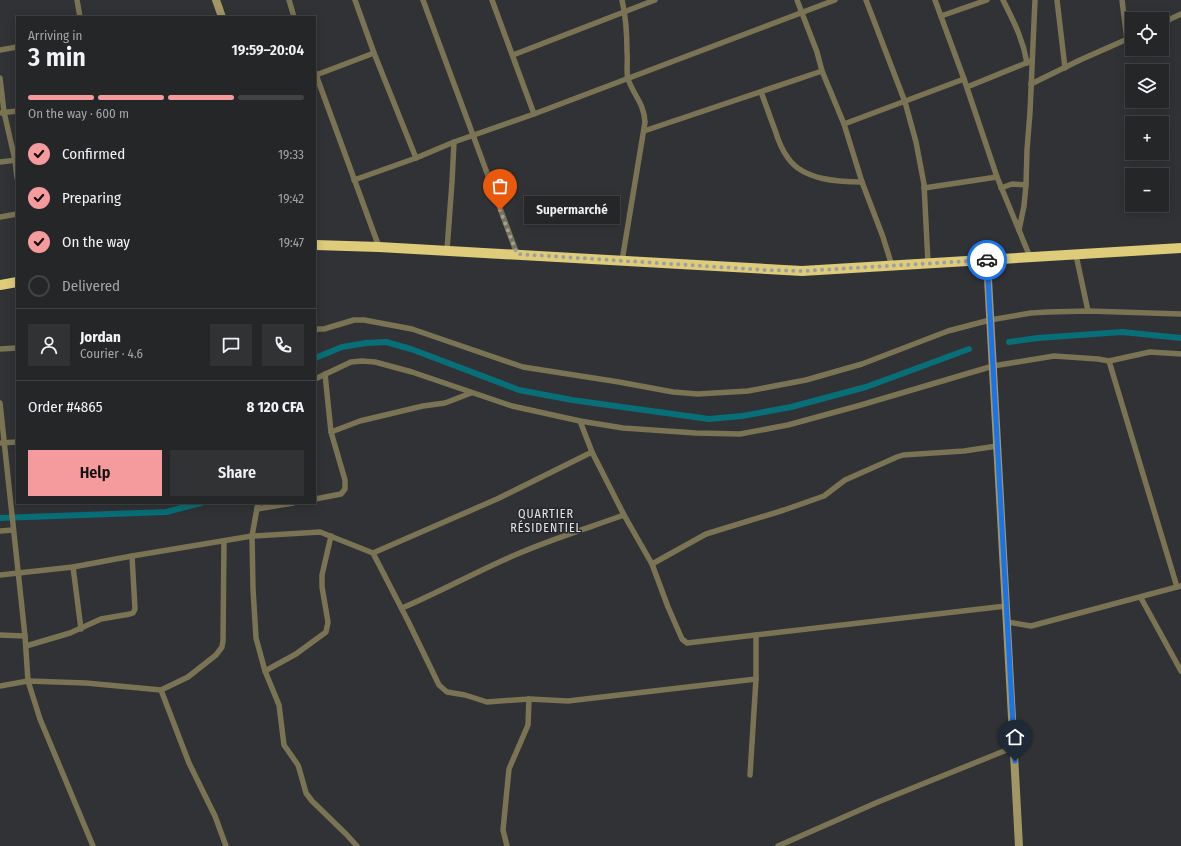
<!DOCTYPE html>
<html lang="en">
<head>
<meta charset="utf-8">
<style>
	:root { --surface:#242628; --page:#303234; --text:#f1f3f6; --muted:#a3a5a8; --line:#414345; --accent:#f59b9e }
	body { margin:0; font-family:"Fira Sans Condensed",sans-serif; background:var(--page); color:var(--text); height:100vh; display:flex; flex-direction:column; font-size:15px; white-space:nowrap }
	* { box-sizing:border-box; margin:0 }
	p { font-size:13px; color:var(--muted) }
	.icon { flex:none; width:22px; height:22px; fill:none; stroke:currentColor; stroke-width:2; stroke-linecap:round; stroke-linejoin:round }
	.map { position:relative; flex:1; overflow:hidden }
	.details { position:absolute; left:16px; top:16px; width:300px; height:488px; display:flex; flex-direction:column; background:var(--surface); border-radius:0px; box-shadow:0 2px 10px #0003,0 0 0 1px var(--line) }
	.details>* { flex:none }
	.fabs { position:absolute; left:1125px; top:12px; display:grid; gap:8px }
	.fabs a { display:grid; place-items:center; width:44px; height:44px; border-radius:0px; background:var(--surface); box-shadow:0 2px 10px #0003,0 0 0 1px var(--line); font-size:20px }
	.pin { position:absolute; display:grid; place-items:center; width:34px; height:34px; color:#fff; margin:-41px -17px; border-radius:50% 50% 50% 0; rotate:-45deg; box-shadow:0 0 4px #0007 }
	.pin .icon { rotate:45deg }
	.courier { position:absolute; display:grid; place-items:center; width:40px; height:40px; margin:-20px; border:3px solid #1a73e8; border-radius:50%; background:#fff; color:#222; box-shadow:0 1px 5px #0007 }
	.bubble { position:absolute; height:28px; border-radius:0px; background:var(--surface); box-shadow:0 2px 10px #0003,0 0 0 1px var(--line); font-size:13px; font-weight:600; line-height:28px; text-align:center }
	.headline em { font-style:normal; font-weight:600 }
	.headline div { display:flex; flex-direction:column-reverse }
	.headline { display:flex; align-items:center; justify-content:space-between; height:68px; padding:0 12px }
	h1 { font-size:26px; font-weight:600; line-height:30px }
	.bar { display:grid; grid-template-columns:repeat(4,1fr); gap:6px 4px; align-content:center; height:48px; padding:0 12px }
	.bar i { height:5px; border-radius:3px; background:var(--line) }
	.bar .selected { background:var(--accent) }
	.bar p { grid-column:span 4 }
	.line { display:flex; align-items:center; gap:10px; padding:0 12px; border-top:1px solid var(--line) }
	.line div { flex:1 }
	.round { display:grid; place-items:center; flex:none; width:42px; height:42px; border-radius:0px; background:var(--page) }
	ol { padding:0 12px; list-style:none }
	li { display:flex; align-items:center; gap:12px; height:44px }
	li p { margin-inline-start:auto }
	li .icon { padding:4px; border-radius:50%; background:var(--accent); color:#111; stroke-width:4 }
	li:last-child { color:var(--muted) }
	li i { width:22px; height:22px; border:2px solid var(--line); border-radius:50% }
	.action { display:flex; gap:8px; margin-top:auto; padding:8px 12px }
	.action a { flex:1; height:46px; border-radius:0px; background:var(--accent); color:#111; font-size:16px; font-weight:600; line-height:46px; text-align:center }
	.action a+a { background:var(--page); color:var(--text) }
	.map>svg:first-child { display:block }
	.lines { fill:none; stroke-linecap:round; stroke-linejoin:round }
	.canal { stroke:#086e77; stroke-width:6 }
	.street { stroke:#7a7354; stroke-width:5.5 }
	.secondary { stroke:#a29764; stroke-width:8 }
	.highway { stroke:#decc7b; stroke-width:10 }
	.done { stroke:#9e9fa1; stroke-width:4; stroke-dasharray:0 7.2 }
	.route { stroke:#1a73e8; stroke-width:5 }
	.labels { text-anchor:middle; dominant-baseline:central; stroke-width:3; stroke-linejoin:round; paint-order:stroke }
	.neighbourhood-label { font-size:12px; letter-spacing:1px; fill:#e1e4e7; stroke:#27282b }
</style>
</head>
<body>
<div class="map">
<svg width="1181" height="846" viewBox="0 0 1181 846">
	<rect width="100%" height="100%" fill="#303235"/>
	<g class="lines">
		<g class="canal">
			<polyline points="1009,342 1038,338 1122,332 1181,338"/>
			<polyline points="315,358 342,347 366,343 386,342 411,349 519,390 572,400 709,419 742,416 791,407 866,387 969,349"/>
			<polyline points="0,518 166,512 201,503"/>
		</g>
		<g class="street">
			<polyline points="77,0 80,17"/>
			<polyline points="289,0 294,17"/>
			<polyline points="355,0 374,53 416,158 454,142 534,114 835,0"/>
			<polyline points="423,0 517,254"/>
			<polyline points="492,0 534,114"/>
			<path d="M622,0c4,17 5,34 5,52 1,7 -1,21 1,27 6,17 16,24 17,43l-23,139"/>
			<polyline points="797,0 817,52 822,71 844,124 862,182 883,237 892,266"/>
			<polyline points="866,0 905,102 916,142 924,184 928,263"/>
			<polyline points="935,0 964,79 997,177 1030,257"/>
			<path d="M1003,0c11,22 20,39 24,63"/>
			<polyline points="1057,0 1065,68"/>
			<polyline points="1122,0 1127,40"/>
			<polyline points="941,16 987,0"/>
			<polyline points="1162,23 1181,14"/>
			<polyline points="0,50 17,47"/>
			<polyline points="513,55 655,0"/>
			<polyline points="315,72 379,247"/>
			<polyline points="316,75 374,53"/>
			<polyline points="0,78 4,112 15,160 17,178"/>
			<polyline points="1031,84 1080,60 1132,37"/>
			<polyline points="967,87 1031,61"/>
			<path d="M761,92c5,13 9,25 14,38 3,10 7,20 13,28 15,22 50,24 74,24"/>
			<polyline points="0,113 17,111"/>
			<polyline points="844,124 964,79"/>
			<polyline points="644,131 822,71"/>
			<polyline points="0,162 17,160"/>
			<polyline points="354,180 416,158"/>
			<polyline points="924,188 997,177"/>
			<polyline points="1001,188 1012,184 1026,185"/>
			<polyline points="0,217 17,214"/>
			<polyline points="1019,230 1024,206 1026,185 1027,150 1030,112 1035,0"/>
			<polyline points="447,250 452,182 454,142"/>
			<polyline points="1076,255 1088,311"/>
			<polyline points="315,331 317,329 324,329 354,320 364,320 412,329 523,367 619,382 673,392 698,394 748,391 806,380 862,364 948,331 990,320 1031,313 1048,312 1088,311 1181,314"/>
			<polyline points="0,349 17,348"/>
			<polyline points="1109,361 1177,587"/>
			<polyline points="315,379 351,362 362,361 375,362 412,372 512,406 580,421 623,428 696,433 740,434 788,425 861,405 993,366 1054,356 1098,359 1109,361 1150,352 1181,354"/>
			<polyline points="0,403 25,636 28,681 40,719 93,846"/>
			<polyline points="580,421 592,452 624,515"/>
			<polyline points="331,432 360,421 423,406 445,403 471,393"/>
			<polyline points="1,443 17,442"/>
			<polyline points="315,499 341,494 345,489 345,480 331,432 325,374"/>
			<polyline points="258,503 252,536 253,589 256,638 265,671 279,705 284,745 298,765 301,775 306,793 312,801 346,834 357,846"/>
			<polyline points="257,509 293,503"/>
			<polyline points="0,531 13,530"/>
			<polyline points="373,553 497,499 592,452"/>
			<polyline points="652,564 706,534 784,510 824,496 845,480 897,457 903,455 964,451 997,446"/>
			<polyline points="73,567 81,629"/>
			<polyline points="0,575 73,567 132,556 252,536 320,532 373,553 408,621 439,685 447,692 465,695 487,702 529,699 568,701 756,679"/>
			<polyline points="1141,598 1181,671"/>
			<path d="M402,608c38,-16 75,-37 113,-53 36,-16 73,-27 109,-40l28,49 16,43 14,32 5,4 319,-37"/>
			<polyline points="1007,622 1031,626 1181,586"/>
			<polyline points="0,635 25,636"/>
			<polyline points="26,646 70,633 101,619 130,614 133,613 135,609 132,556"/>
			<polyline points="265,671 296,654 326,632 328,622 322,587 322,575 331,536"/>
			<polyline points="0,686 28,681 86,683 161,690 188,677 216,655 222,647 223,641 224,542"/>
			<polyline points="161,690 189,763 215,816 226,846"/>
			<polyline points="750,775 756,679 756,635"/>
			<polyline points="507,846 503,830 509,769 528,725 529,699"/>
			<polyline points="778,846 878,802 1014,747"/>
		</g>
		<g class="secondary">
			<polyline points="216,0 222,17"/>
			<polyline points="987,260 1019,846"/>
		</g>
		<g class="highway">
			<polyline points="315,245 379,247 802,271 1181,248"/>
			<polyline points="0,285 17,282"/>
		</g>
	</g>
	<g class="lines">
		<polyline class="done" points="500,210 517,254 766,270 802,271 987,260"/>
		<polyline class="route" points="987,260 1015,761"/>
	</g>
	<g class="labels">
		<g class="neighbourhood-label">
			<text x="546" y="514">QUARTIER<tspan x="546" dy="14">RÉSIDENTIEL</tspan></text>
		</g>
	</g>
</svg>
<div class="fabs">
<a><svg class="icon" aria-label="locate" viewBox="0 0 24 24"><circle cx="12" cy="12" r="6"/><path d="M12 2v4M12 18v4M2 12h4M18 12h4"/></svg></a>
<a><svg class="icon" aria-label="layers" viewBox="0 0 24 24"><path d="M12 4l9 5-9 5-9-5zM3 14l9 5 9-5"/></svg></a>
<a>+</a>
<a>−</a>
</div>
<div class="pin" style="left:500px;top:210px;background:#ea580c"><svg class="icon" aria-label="bag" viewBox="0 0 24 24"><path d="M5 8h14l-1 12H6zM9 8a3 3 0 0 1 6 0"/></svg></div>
<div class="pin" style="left:1015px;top:761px;background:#1f2937"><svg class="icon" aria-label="home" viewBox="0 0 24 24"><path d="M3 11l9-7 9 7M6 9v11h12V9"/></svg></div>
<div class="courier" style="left:987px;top:260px"><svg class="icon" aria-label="car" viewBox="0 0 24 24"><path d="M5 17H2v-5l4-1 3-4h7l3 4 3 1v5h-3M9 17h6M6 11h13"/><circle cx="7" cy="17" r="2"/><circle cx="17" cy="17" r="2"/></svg></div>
<div class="bubble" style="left:524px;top:196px;width:96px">Supermarché</div>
<section class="details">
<div class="headline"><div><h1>3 min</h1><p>Arriving in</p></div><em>19:59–20:04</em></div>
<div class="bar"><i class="selected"></i><i class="selected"></i><i class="selected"></i><i></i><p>On the way · 600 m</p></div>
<ol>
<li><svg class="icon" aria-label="check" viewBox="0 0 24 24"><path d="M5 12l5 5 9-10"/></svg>Confirmed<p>19:33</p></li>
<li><svg class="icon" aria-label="check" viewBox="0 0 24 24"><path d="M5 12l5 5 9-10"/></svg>Preparing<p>19:42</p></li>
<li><svg class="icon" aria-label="check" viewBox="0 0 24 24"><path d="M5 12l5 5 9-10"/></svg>On the way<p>19:47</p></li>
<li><i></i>Delivered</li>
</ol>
<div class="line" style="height:72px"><a class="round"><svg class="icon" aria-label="person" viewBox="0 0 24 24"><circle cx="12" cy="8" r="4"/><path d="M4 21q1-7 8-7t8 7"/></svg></a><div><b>Jordan</b><p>Courier · 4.6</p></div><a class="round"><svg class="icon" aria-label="chat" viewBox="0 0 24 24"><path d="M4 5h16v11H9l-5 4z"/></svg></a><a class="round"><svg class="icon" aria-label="phone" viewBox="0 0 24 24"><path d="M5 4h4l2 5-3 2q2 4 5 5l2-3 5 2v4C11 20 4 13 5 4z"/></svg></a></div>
<div class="line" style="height:52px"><div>Order #4865</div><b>8 120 CFA</b></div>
<div class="action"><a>Help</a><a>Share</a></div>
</section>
</div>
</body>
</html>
